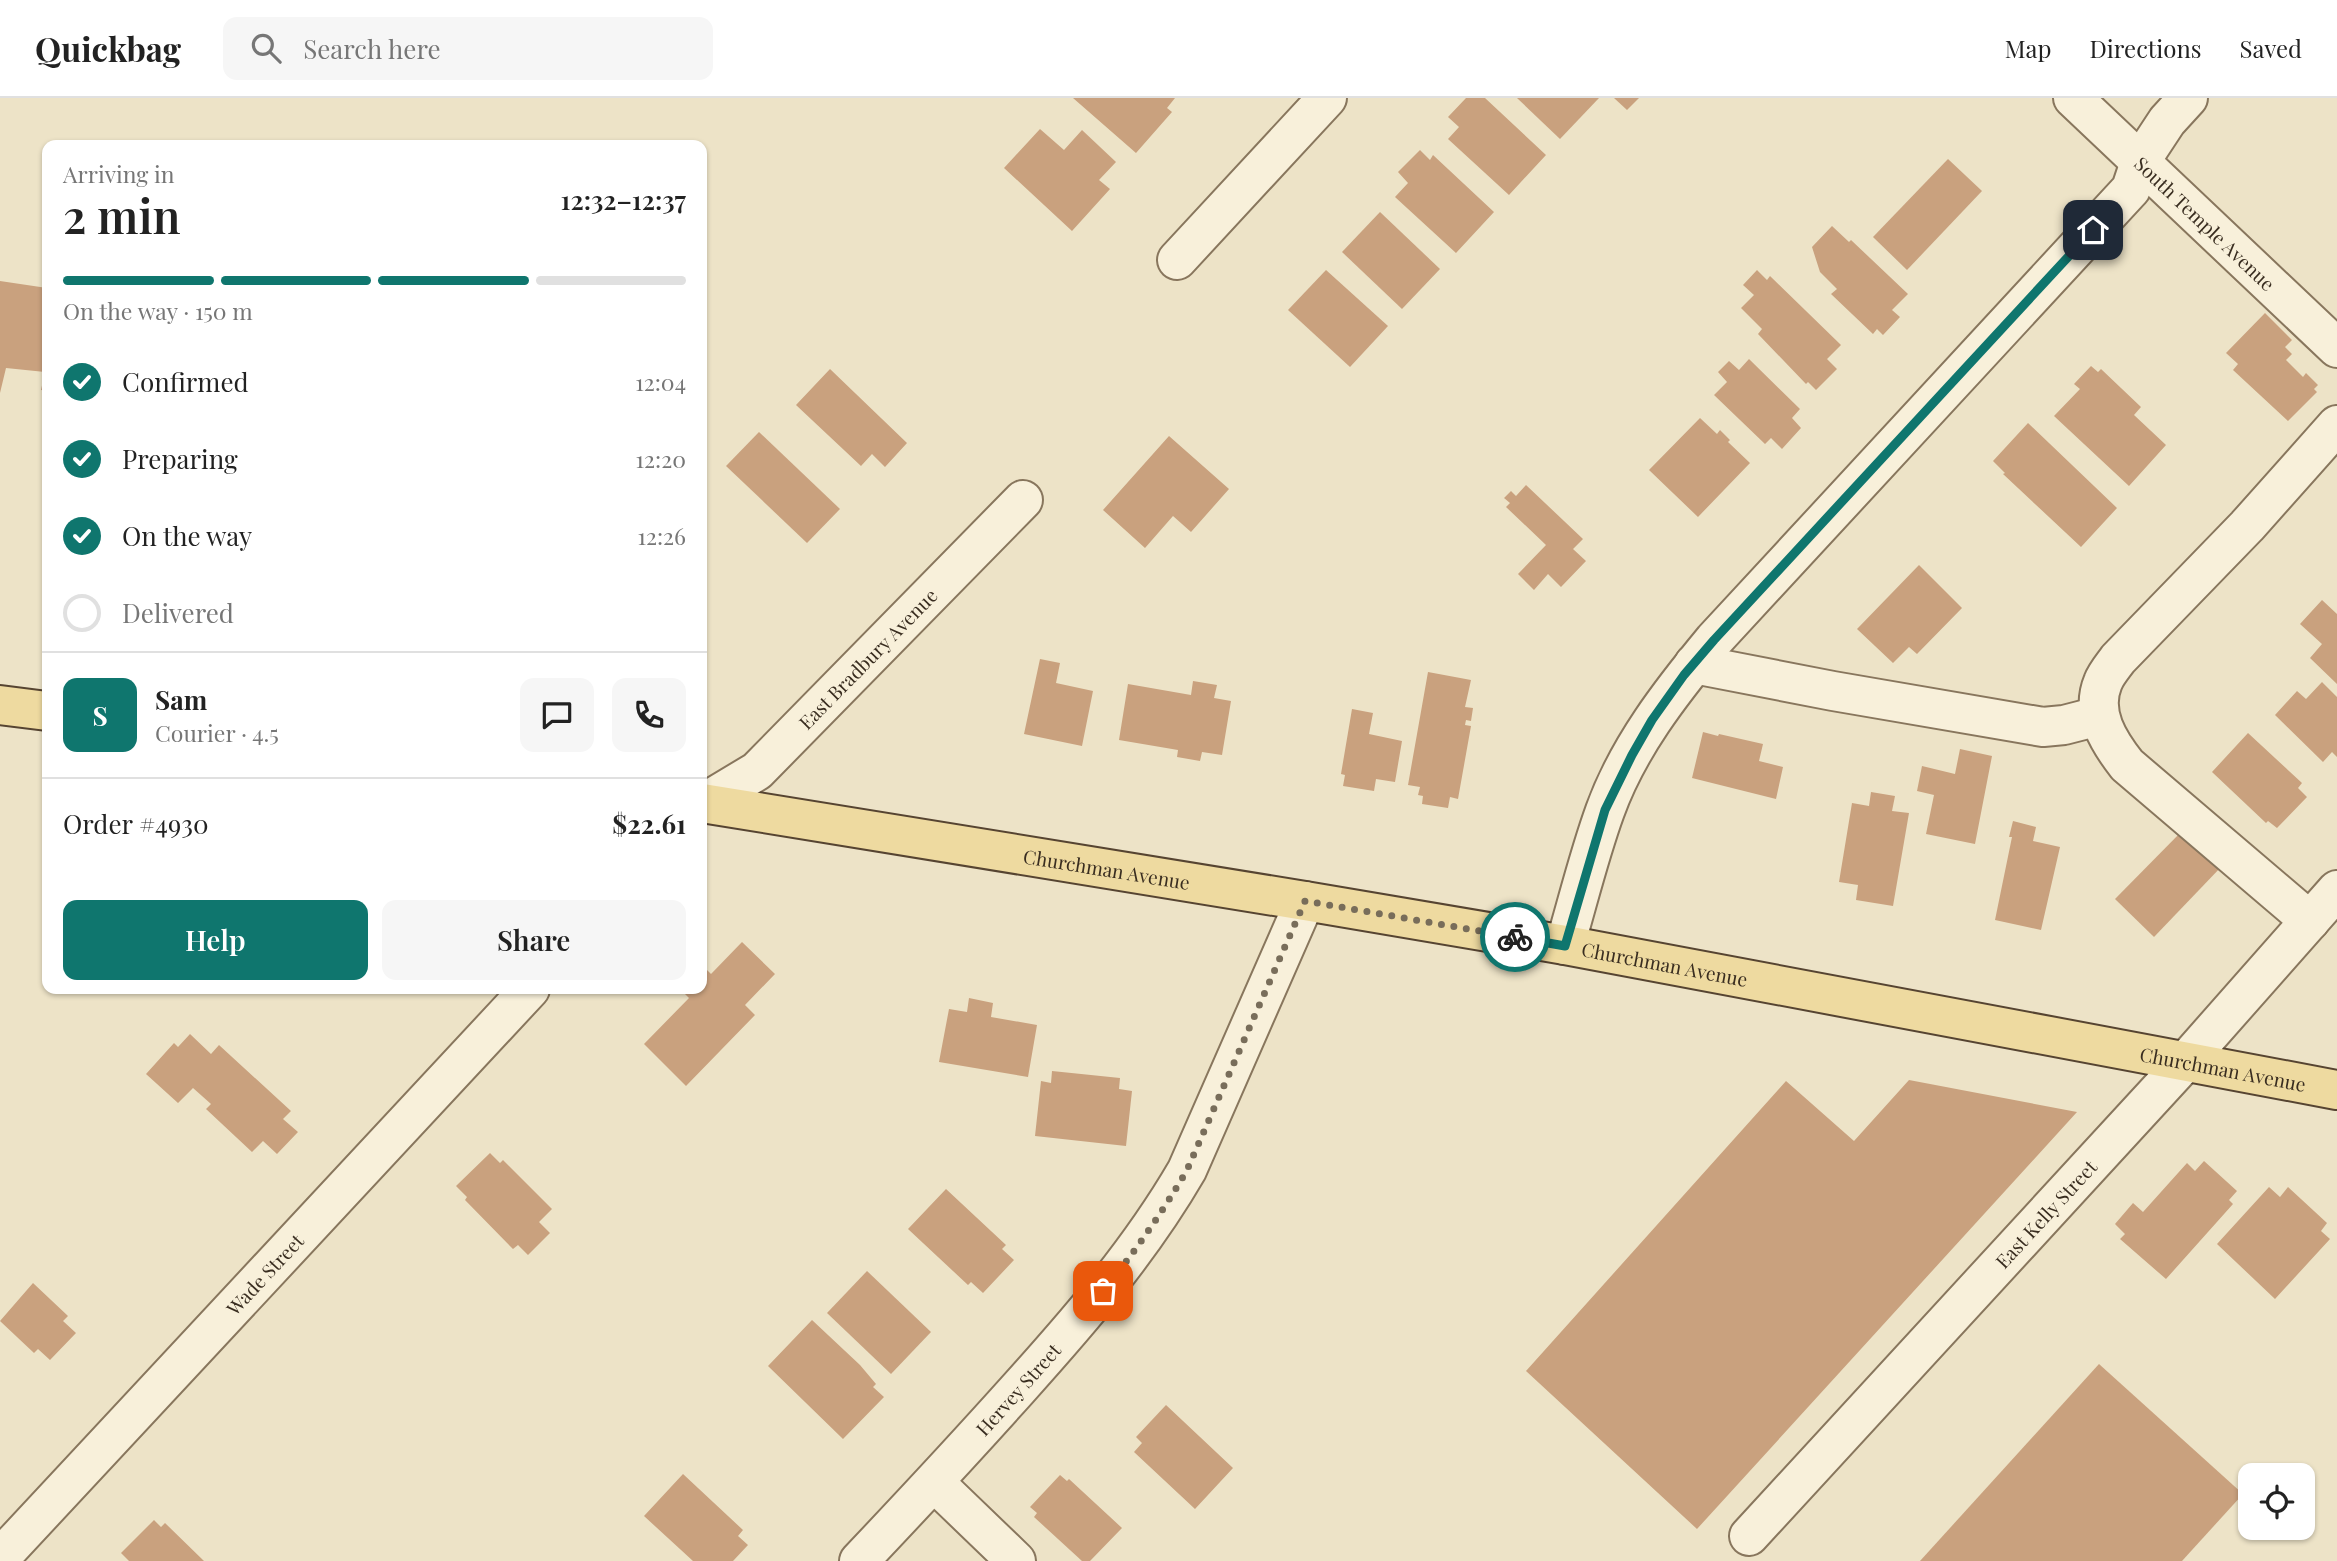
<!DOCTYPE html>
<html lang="en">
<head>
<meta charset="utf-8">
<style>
	:root { --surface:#fff; --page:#f6f6f6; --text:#222; --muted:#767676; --line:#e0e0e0; --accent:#0f766e }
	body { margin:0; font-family:"Playfair Display",serif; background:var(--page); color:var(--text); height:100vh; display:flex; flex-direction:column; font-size:26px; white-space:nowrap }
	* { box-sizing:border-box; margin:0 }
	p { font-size:23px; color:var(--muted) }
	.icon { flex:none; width:38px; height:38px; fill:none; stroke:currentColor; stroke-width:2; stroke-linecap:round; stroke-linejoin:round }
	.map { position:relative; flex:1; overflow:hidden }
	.sheet { position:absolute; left:42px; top:42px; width:665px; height:854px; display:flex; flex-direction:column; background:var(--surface); border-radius:14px; box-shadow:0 2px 5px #0004 }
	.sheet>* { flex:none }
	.tools { position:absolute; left:2238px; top:1365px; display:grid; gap:14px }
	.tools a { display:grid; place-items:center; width:77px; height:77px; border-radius:14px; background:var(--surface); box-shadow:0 2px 5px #0004; font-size:35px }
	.pin { position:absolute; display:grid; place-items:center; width:60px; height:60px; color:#fff; margin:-30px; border-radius:14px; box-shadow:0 4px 10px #0006 }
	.courier { position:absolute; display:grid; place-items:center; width:70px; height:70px; margin:-35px; border:5px solid #0f766e; border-radius:50%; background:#fff; color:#222; box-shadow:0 2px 9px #0007 }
	.overview em { font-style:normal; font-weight:600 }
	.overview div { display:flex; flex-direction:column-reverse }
	.overview { display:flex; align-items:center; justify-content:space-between; height:119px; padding:0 21px }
	h1 { font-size:46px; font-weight:600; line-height:52px }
	.bar { display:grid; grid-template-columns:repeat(4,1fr); gap:10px 7px; align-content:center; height:84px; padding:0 21px }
	.bar i { height:9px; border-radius:5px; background:var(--line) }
	.bar .current { background:var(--accent) }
	.bar p { grid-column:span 4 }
	.line { display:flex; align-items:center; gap:18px; padding:0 21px; border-top:2px solid var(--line) }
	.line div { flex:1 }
	.round { display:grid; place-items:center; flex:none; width:74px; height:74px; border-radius:14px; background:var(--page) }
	ol { padding:0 21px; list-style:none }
	li { display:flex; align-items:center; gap:21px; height:77px }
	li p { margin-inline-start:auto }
	li .icon { padding:7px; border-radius:50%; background:var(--accent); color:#fff; stroke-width:4 }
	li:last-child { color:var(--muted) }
	li i { width:38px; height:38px; border:4px solid var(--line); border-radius:50% }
	.primary-button { display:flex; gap:14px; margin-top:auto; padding:14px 21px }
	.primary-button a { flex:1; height:80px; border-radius:14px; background:var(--accent); color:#fff; font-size:28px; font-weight:600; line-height:80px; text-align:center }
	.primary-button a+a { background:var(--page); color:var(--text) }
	header { display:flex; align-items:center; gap:42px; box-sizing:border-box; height:98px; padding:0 35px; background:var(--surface); border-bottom:2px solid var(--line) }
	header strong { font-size:33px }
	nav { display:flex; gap:38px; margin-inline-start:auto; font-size:24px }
	.search { width:490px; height:63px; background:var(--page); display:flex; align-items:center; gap:18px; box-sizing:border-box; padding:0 24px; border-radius:14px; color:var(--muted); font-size:26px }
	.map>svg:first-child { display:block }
	.building { fill:#c9a17e }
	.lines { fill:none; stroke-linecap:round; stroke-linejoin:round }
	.minor-casing { stroke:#88765d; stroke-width:42 }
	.major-casing { stroke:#564431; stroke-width:42 }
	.minor { stroke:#f8f0da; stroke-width:38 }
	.major { stroke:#eedaa0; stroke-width:38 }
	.done { stroke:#786d5a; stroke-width:7; stroke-dasharray:0 12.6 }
	.route { stroke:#0f766e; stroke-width:9 }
	.labels { text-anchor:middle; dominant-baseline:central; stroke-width:5; stroke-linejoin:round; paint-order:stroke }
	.street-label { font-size:19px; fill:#392d20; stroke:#f4edd6 }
</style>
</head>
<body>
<header>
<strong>Quickbag</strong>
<div class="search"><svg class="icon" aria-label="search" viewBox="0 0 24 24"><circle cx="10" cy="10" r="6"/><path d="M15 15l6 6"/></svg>Search here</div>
<nav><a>Map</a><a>Directions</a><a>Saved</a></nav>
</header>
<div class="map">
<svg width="2337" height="1463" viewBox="0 0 2337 1463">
	<rect width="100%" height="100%" fill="#ede3c7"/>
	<g class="building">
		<polygon points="1073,0 1175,0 1167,10 1172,14 1136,55"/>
		<polygon points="1466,0 1485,0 1546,57 1509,97 1448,41 1459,29 1448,19"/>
		<polygon points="1517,0 1599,0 1560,41"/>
		<polygon points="1614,0 1639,0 1627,12"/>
		<polygon points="1040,31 1064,52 1082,32 1116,64 1099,82 1110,91 1072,133 1004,70"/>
		<polygon points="1420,52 1430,62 1433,57 1494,114 1456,155 1395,99 1408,85 1398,74"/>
		<polygon points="1948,61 1982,93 1907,172 1873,139"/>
		<polygon points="1380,114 1440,171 1402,211 1342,154"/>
		<polygon points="1832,128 1849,144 1851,142 1908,196 1892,212 1900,219 1883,237 1877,231 1873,236 1831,196 1837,191 1820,174 1812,149"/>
		<polygon points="1326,172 1388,228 1350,269 1288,212"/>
		<polygon points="1757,172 1767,182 1770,178 1841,247 1827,261 1837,271 1816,292 1808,284 1806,286 1758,236 1762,231 1741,210 1754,197 1743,187"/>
		<polygon points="0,183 47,190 47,293 41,292 45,274 6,270 0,295"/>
		<polygon points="2265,215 2292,242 2285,249 2292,256 2286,262 2303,279 2306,275 2318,287 2314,291 2317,294 2288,323 2233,272 2238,266 2226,255"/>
		<polygon points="1749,261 1800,311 1792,320 1801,330 1782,351 1771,340 1765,346 1714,297 1727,284 1718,274 1729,263 1739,272"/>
		<polygon points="2091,268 2098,274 2101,271 2141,309 2134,317 2166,347 2129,388 2054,318 2080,291 2074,286"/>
		<polygon points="830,271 907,345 885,369 872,356 861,368 796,307"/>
		<polygon points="1700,320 1717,336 1720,332 1730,342 1728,344 1750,365 1698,419 1649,372"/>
		<polygon points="2028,325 2117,410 2081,449 2003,376 2005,375 1993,363"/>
		<polygon points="759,334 840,411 807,445 726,368"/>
		<polygon points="1169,338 1229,391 1191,434 1173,418 1145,450 1103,412"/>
		<polygon points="1526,387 1583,441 1573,451 1586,463 1561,489 1548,476 1534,492 1518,476 1546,447 1506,409 1510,405 1504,400 1511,393 1516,398"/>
		<polygon points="1919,467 1962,510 1917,556 1909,549 1893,565 1857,531"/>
		<polygon points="2322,502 2337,516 2337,586 2310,560 2322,546 2300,526"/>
		<polygon points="1040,561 1060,565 1056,585 1093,593 1082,648 1024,636"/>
		<polygon points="1428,574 1471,582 1465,609 1473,610 1471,623 1466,622 1465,627 1471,628 1458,701 1450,699 1448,710 1422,706 1423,698 1418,697 1420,689 1408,687"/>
		<polygon points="1193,583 1217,587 1214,600 1231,603 1222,657 1202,654 1200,663 1177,659 1178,652 1119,642 1128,586 1191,597"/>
		<polygon points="2322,584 2337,599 2337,659 2332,654 2323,664 2275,617 2297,593 2306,601"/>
		<polygon points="1352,611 1373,615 1369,636 1402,643 1395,684 1376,681 1374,693 1343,688 1345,677 1341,676"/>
		<polygon points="1703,634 1718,638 1719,636 1763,646 1759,663 1783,669 1776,701 1692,680"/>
		<polygon points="2248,635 2302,685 2298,690 2307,699 2277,730 2268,723 2266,725 2212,674"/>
		<polygon points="1960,651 1992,658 1975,746 1926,736 1934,697 1917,693 1922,668 1955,676"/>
		<polygon points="1871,694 1895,698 1892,713 1909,715 1893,808 1856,802 1858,787 1839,784 1852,705 1869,708"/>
		<polygon points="2013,723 2036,729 2033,743 2060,749 2041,832 1995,822 2012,739 2009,739"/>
		<polygon points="2184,731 2222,768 2154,839 2115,801"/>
		<polygon points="742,844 775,876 745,907 755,917 686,988 644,946 689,900 685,896 689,891 702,891 702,878 707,872 711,876"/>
		<polygon points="969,900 993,905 991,919 1037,927 1028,979 939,964 949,911 967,914"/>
		<polygon points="190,936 211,956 219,947 291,1013 283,1021 298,1034 277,1056 263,1043 252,1054 206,1011 211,1006 193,990 178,1005 146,976 174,945 178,949"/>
		<polygon points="1052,973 1120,980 1119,991 1132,993 1126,1048 1035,1038 1041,983 1051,985"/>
		<polygon points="1909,982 2077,1014 1697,1431 1526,1273 1786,983 1854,1043"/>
		<polygon points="490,1055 500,1065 503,1062 552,1111 539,1124 550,1135 528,1157 518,1147 513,1151 465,1102 467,1099 456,1088"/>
		<polygon points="2204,1063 2237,1093 2229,1102 2233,1106 2166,1181 2120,1141 2125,1136 2115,1126 2133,1105 2143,1114 2187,1065 2195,1073"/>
		<polygon points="2269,1089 2280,1099 2288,1089 2327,1125 2321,1133 2330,1141 2275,1201 2217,1146"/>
		<polygon points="946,1091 1006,1147 1002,1151 1014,1162 983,1195 971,1184 968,1187 908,1131"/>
		<polygon points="867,1173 931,1234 891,1276 827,1215"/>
		<polygon points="33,1185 68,1218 63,1223 76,1235 50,1262 38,1251 34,1255 0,1223"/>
		<polygon points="812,1222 860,1267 876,1286 873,1289 884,1299 843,1341 768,1268"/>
		<polygon points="2099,1266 2243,1396 2182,1463 1920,1463"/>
		<polygon points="1166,1307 1233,1370 1195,1411 1134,1354 1142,1345 1136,1339"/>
		<polygon points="683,1376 743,1432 738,1438 748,1447 733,1463 693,1463 644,1418"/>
		<polygon points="1060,1377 1067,1383 1069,1381 1122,1430 1090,1463 1082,1463 1034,1419 1037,1415 1030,1409"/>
		<polygon points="154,1422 161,1429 165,1425 204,1463 129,1463 121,1455"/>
	</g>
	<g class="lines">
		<defs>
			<g id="minor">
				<path id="s1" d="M2073,0l264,250"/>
				<polyline points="1177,162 1327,0"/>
				<polyline points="1694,566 1833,593 2043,629 2064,627 2099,618"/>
				<path id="s2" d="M702,706l55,-33 266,-271"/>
				<path d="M2310,823l-183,-156c-18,-23 -37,-52 -24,-83 3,-8 10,-16 15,-23l129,-133 90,-101"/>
				<path d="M1565,847c13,-44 24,-90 40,-134 23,-64 66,-119 109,-171l417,-451 9,-27 27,-41 21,-23"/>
				<polyline points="934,1384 1016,1463"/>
				<path id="s3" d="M1749,1438l437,-475 151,-171"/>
				<path id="s4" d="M0,1460l530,-569"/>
				<path id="s5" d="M859,1463c54,-57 107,-114 159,-172 62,-69 122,-138 169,-219l118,-269"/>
			</g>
			<g id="major">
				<polyline points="0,607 47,613"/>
				<path id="s6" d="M702,705l603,98 260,44 772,145"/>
			</g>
		</defs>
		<use href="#minor" class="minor-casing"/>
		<use href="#major" class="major-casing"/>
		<use href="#minor" class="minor"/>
		<use href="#major" class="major"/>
	</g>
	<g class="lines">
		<path class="done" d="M1103,1193c31,-38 59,-78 84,-121l118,-269 210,36"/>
		<polyline class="route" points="1515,839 1565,848 1605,712 1632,657 1652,622 1684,577 1714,542 2093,132"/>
	</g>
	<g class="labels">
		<g class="street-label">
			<text stroke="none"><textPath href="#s1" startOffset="182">South Temple Avenue</textPath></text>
			<text stroke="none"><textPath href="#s2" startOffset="222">East Bradbury Avenue</textPath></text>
			<text stroke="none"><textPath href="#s6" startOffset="410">Churchman Avenue</textPath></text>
			<text stroke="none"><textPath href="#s6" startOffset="976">Churchman Avenue</textPath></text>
			<text stroke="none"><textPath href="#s6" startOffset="1544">Churchman Avenue</textPath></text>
			<text stroke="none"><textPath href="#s3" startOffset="438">East Kelly Street</textPath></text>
			<text stroke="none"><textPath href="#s4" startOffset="388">Wade Street</textPath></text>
			<text stroke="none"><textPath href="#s5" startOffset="234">Hervey Street</textPath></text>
		</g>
	</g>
</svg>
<div class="tools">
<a><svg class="icon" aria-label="locate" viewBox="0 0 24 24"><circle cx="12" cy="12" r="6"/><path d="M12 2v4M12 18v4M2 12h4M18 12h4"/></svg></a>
</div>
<div class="pin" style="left:1103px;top:1193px;background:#ea580c"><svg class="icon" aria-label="bag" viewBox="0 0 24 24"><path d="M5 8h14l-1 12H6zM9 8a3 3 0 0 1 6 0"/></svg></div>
<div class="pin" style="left:2093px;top:132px;background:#1f2937"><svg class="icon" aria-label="home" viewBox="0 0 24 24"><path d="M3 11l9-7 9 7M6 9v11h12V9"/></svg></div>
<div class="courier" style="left:1515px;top:839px"><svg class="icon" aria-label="bike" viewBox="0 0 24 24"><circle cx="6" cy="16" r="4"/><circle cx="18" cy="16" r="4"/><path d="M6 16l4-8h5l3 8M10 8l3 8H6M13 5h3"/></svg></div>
<section class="sheet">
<div class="overview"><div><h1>2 min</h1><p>Arriving in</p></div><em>12:32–12:37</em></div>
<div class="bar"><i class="current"></i><i class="current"></i><i class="current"></i><i></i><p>On the way · 150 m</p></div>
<ol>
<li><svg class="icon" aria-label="check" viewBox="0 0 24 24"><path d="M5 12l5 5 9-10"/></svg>Confirmed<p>12:04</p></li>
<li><svg class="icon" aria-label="check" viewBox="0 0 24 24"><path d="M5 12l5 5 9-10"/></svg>Preparing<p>12:20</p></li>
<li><svg class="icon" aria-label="check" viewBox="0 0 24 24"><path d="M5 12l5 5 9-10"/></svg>On the way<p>12:26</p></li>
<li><i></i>Delivered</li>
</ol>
<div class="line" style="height:126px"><b class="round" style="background:var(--accent);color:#fff">S</b><div><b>Sam</b><p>Courier · 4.5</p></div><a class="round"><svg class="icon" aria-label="chat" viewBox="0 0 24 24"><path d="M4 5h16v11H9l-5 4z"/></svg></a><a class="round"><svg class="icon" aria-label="phone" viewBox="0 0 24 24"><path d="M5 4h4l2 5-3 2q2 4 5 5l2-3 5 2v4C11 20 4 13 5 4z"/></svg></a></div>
<div class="line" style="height:91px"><div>Order #4930</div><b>$22.61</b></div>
<div class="primary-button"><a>Help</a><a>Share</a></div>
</section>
</div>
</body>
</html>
